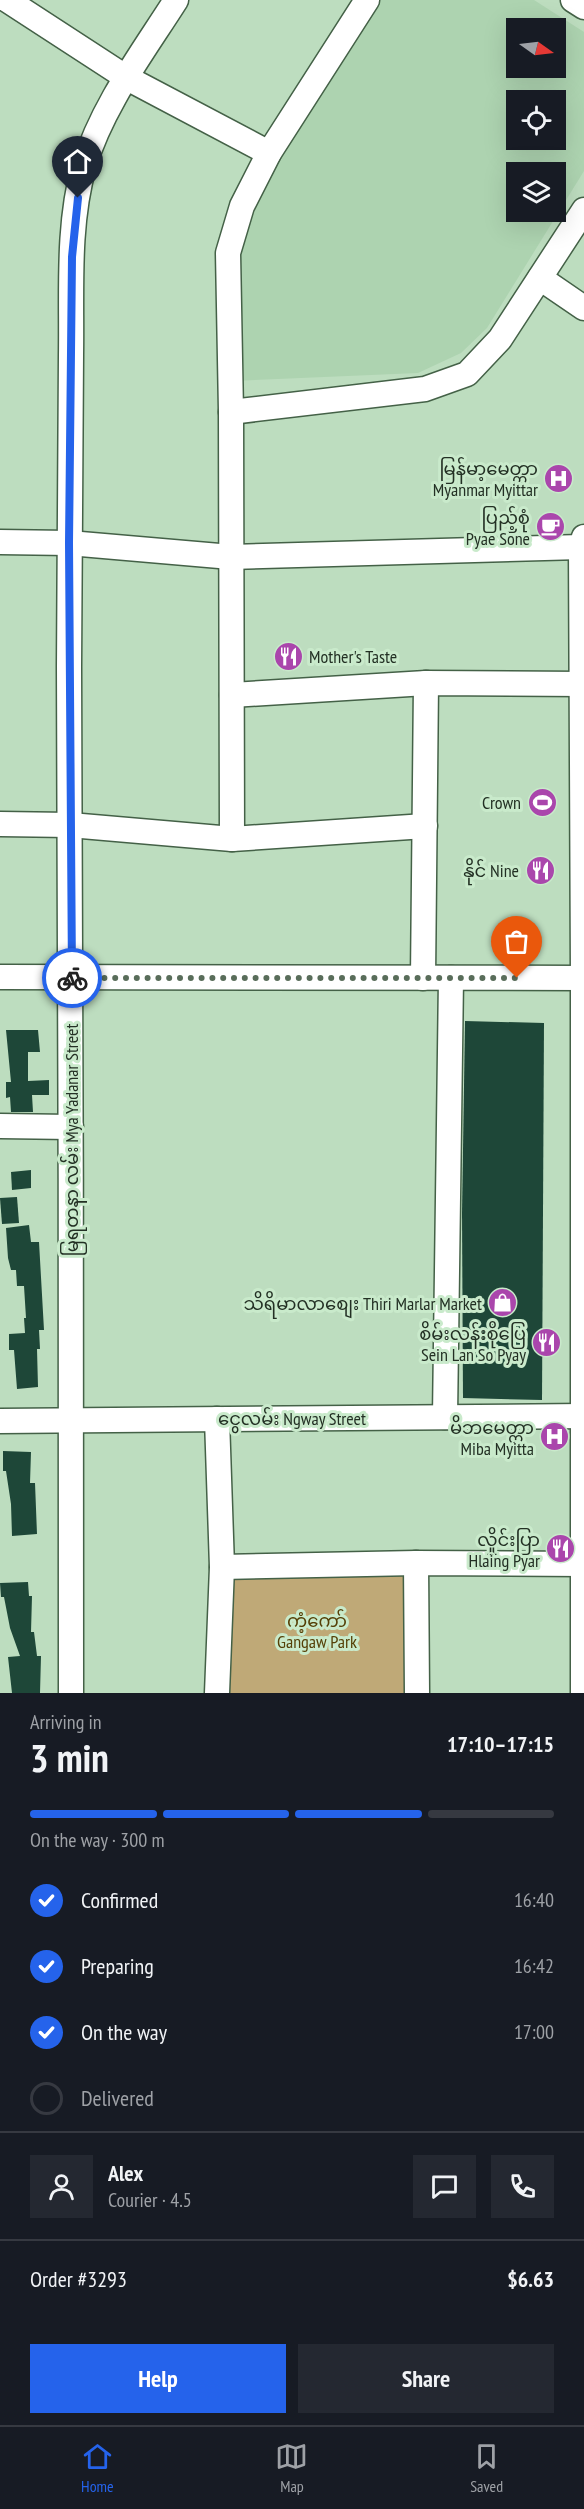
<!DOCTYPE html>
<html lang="en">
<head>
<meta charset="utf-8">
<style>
	:root { --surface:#171b24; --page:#242831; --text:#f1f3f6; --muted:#9ea1a6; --line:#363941; --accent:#2563eb }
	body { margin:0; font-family:"PT Sans Narrow","Noto Sans Myanmar",sans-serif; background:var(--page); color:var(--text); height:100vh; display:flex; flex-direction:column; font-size:22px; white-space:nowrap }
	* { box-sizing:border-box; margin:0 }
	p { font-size:20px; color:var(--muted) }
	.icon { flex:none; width:33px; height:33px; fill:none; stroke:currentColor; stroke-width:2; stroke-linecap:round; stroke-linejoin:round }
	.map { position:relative; height:1693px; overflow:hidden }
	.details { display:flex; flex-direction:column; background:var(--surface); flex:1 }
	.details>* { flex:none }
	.needle { width:39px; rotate:104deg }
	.fabs { position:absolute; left:506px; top:18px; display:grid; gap:12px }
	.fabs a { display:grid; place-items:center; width:60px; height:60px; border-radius:0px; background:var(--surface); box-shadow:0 6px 24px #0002; font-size:30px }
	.pin { position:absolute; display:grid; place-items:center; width:51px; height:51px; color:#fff; margin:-62px -26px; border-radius:50% 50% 50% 0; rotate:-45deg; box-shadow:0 0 6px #0007 }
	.pin .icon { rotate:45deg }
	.courier { position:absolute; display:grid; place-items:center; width:60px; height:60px; margin:-30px; border:4px solid #2563eb; border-radius:50%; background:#fff; color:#222; box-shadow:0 2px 8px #0007 }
	.summary em { font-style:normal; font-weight:600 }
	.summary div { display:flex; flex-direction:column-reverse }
	.summary { display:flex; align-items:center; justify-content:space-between; height:102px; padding:0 30px }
	h1 { font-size:39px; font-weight:600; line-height:45px }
	.bar { display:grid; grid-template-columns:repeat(4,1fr); gap:9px 6px; align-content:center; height:72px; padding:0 30px }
	.bar i { height:8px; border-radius:4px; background:var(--line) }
	.bar .current { background:var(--accent) }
	.bar p { grid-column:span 4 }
	.line { display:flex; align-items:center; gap:15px; padding:0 30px; border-top:2px solid var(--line) }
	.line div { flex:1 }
	.round { display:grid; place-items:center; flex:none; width:63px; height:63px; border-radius:0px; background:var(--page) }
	ol { padding:0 30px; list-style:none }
	li { display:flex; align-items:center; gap:18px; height:66px }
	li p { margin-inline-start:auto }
	li .icon { padding:6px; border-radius:50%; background:var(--accent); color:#fff; stroke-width:4 }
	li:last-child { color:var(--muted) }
	li i { width:33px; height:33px; border:3px solid var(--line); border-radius:50% }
	.button { display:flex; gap:12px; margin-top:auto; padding:12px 30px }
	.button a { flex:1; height:69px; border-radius:0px; background:var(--accent); color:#fff; font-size:24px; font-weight:600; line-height:69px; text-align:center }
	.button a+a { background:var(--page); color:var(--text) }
	.menu { display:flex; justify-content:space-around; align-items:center; height:84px; border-top:2px solid var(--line); background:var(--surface); font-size:16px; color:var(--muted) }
	.menu a { display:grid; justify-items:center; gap:3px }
	.menu .current { color:var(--accent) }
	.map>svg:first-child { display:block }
	.built { fill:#add3b0; fill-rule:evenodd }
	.park { fill:#bfa977 }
	.building { fill:#1e4738 }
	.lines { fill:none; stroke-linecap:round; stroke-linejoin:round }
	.minor-casing { stroke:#446147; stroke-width:27 }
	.minor { stroke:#fff; stroke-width:24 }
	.done { stroke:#596d5a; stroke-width:6; stroke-dasharray:0 10.8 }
	.route { stroke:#2563eb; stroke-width:8 }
	.labels { text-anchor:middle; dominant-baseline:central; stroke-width:6; stroke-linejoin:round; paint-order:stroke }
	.poi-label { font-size:18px; fill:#233024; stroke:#c9eacb; text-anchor:end }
	.street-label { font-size:18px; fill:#233024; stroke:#c9eacb }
	.park-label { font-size:18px; fill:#554007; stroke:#c9eacb }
</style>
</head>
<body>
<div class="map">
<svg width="584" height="1693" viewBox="0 0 584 1693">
	<rect width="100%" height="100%" fill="#bdddbf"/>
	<path class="built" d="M361,0h173l50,32v139l-97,157 -26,25 -43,20 -186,8 10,-185zM516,28h39v40h-39zM516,100h39v40h-39zM516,172h39v40h-39z"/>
	<polygon class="park" points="413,1566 412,1693 222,1693 222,1567"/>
	<g class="building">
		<polygon points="465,1021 544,1023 542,1400 463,1398 462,1213"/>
		<polygon points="6,1030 38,1030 40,1052 28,1052 28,1081 49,1080 49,1095 32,1095 33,1112 11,1112 10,1097 6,1098 6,1082 11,1082"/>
		<polygon points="31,1170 31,1188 12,1190 11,1172"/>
		<polygon points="17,1197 19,1223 2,1224 0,1198"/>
		<polygon points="29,1225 31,1242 39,1242 44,1330 39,1330 40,1349 37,1349 38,1387 17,1389 14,1350 9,1350 9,1334 25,1333 24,1318 26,1318 24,1286 17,1286 16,1270 11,1270 8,1258 6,1228"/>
		<polygon points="3,1451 31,1452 30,1483 35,1483 37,1534 12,1536 11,1504 6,1471 3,1471"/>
		<polygon points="28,1582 29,1596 32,1596 31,1632 34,1632 37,1656 41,1656 40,1693 12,1693 8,1657 20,1656 10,1628 4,1597 1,1597 0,1583"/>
	</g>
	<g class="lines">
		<defs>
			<g id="minor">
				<polyline points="7,0 127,78 269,153"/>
				<polyline points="573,0 584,7"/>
				<polyline points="540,278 584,308"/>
				<polyline points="231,412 425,389 467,374 500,339 584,210"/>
				<polyline points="0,542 69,543 231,557 581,547"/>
				<polyline points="232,695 426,683 584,684"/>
				<polyline points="0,824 70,825 232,839 425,826"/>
				<polyline points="232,839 231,412 228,253 242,206 269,153 367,0"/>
				<polyline points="0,977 584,978"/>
				<polyline points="423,978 426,683"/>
				<polyline points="0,1126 71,1127"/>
				<polyline points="445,1417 451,978"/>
				<polyline points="0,1421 584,1416"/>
				<polyline points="416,1563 417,1693"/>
				<polyline points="222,1567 416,1563 584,1564"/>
				<path d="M71,1693c0,-342 0,-685 -2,-1027 0,-104 1,-208 2,-311 1,-62 -4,-129 13,-189 18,-60 59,-114 92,-166"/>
				<polyline points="217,1693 222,1567 217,1419"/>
				<polyline points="583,1693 583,978 581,547 584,537"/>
			</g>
		</defs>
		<use href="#minor" class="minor-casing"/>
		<use href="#minor" class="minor"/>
	</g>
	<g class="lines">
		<polyline class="done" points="72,978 517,978"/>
		<polyline class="route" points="72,978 69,543 72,257 78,198"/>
	</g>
	<defs>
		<symbol id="hospital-disc" viewBox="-11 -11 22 22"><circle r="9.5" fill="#aa46ac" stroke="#c9eacb"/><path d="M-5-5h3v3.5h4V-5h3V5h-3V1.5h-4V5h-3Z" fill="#fff"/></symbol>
		<symbol id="cafe-disc" viewBox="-11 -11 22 22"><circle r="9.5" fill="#aa46ac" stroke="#c9eacb"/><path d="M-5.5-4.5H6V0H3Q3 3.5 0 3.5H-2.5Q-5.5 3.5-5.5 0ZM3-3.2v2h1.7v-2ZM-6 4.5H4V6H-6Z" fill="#fff"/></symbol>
		<symbol id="restaurant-disc" viewBox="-11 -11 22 22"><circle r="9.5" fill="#aa46ac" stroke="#c9eacb"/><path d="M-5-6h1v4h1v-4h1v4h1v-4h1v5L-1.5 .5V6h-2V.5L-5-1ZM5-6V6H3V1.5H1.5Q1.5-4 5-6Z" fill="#fff"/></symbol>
		<symbol id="stadium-disc" viewBox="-11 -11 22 22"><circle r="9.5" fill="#aa46ac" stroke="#c9eacb"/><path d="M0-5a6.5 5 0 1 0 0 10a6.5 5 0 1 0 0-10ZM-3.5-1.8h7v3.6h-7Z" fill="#fff"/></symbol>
		<symbol id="shop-disc" viewBox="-11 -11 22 22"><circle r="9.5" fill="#aa46ac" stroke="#c9eacb"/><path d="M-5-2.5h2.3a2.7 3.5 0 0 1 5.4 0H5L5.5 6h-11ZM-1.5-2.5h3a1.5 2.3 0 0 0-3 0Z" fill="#fff"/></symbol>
	</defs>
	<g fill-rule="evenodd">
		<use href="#hospital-disc" x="542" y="462" width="33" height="33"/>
		<use href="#cafe-disc" x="534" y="510" width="33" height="33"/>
		<use href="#restaurant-disc" x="272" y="640" width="33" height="33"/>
		<use href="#stadium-disc" x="526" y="786" width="33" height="33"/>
		<use href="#restaurant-disc" x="524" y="854" width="33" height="33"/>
		<use href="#shop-disc" x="486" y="1286" width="33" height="33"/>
		<use href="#restaurant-disc" x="530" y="1326" width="33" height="33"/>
		<use href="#hospital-disc" x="538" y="1420" width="33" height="33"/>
		<use href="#restaurant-disc" x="544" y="1532" width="33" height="33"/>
	</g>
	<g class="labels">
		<g class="poi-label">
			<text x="538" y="468">မြန်မာ့မေတ္တာ<tspan x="538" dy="21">Myanmar Myittar</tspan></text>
			<text x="530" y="517">ပြည့်စုံ<tspan x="530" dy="21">Pyae Sone</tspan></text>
			<text x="309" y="656" text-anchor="start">Mother's Taste</text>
			<text x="521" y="802">Crown</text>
			<text x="519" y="870">နိုင် Nine</text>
			<text x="482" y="1303">သိရိမာလာစျေး Thiri Marlar Market</text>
			<text x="526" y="1333">စိမ်းလန်းစိုပြေ<tspan x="526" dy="21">Sein Lan So Pyay</tspan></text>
			<text x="534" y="1427">မိဘမေတ္တာ<tspan x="534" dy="21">Miba Myitta</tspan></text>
			<text x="540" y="1539">လှိုင်းပြာ<tspan x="540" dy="21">Hlaing Pyar</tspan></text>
		</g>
		<g class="street-label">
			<text transform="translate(71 1140) rotate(-90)">မြရတနာ လမ်း Mya Yadanar Street</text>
			<text x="292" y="1418">ငွေလမ်း Ngway Street</text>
		</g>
		<g class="park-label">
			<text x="317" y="1620">ကံ့ကော်<tspan x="317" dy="21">Gangaw Park</tspan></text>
		</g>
	</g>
</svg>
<div class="fabs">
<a><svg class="needle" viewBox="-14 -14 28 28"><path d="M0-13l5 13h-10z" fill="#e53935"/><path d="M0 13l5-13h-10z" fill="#9ea1a6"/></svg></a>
<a><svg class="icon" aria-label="locate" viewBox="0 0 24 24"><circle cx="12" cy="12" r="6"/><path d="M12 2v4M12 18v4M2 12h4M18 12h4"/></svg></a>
<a><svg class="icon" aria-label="layers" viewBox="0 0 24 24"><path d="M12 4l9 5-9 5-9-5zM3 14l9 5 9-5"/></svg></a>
</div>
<div class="pin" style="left:517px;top:978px;background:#ea580c"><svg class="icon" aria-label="bag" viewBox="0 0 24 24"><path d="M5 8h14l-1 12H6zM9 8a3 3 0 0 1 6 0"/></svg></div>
<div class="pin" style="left:78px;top:198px;background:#1f2937"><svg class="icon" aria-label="home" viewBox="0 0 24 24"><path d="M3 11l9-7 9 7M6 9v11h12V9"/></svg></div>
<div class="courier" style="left:72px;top:978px"><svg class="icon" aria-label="bike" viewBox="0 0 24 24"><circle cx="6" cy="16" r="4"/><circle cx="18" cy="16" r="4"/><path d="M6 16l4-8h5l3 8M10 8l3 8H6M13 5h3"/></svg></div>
</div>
<section class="details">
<div class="summary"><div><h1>3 min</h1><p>Arriving in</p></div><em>17:10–17:15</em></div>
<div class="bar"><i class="current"></i><i class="current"></i><i class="current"></i><i></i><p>On the way · 300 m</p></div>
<ol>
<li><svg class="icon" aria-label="check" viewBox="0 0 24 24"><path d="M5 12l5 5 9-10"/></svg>Confirmed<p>16:40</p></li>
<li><svg class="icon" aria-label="check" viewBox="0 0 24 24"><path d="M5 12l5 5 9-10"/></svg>Preparing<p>16:42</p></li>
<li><svg class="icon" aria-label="check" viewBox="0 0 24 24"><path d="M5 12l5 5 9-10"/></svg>On the way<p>17:00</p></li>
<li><i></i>Delivered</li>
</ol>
<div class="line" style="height:108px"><a class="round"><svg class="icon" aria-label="person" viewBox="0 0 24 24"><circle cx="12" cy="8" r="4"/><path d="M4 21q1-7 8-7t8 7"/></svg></a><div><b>Alex</b><p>Courier · 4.5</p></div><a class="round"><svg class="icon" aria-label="chat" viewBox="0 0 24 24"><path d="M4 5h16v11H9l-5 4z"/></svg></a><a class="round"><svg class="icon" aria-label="phone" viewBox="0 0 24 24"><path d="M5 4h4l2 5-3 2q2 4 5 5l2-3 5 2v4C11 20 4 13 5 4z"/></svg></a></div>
<div class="line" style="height:78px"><div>Order #3293</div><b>$6.63</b></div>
<div class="button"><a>Help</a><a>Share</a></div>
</section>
<nav class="menu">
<a class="current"><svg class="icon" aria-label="home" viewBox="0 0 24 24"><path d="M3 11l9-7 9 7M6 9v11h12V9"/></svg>Home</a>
<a><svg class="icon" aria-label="map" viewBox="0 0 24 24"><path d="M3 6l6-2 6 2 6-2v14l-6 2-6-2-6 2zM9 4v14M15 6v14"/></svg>Map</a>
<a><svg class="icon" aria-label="saved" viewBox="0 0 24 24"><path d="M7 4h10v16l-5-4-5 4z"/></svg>Saved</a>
</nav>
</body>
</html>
